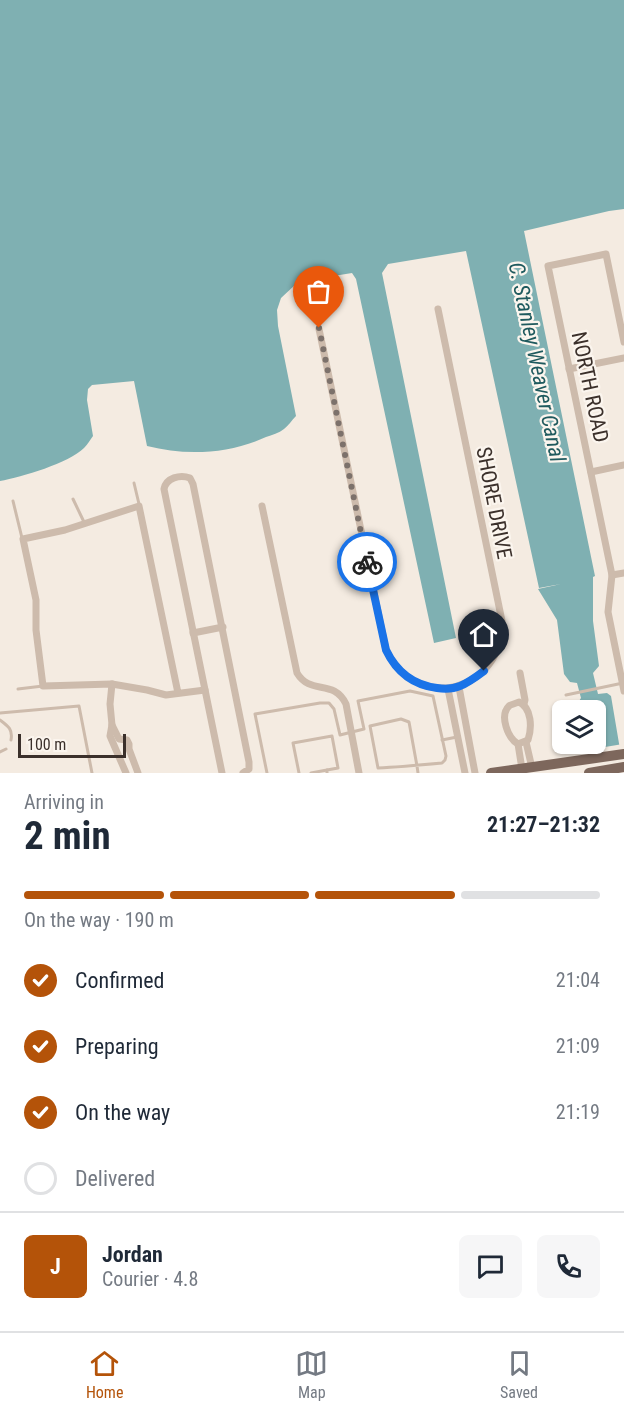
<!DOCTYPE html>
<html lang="en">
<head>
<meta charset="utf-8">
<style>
	:root { --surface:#fff; --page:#f6f6f7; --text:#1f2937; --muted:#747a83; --line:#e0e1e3; --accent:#b45309 }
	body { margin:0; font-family:"Roboto Condensed",sans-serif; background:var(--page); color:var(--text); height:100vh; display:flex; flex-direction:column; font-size:22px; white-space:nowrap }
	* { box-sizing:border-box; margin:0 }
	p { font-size:20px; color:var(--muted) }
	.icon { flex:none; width:33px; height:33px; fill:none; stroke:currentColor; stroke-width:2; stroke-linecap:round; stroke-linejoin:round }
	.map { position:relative; height:773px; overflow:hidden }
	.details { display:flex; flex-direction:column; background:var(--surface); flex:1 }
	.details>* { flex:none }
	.tools { position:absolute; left:552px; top:700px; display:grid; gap:12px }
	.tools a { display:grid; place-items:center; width:54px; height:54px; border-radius:9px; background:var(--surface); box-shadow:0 2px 4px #0004; font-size:30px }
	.scale { position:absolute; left:18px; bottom:15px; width:108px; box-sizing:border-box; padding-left:6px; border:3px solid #3b302b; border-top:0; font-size:16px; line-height:21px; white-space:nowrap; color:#3b302b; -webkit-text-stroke:4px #fbf5ee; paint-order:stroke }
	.pin { position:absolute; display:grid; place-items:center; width:51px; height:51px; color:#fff; margin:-62px -26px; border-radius:50% 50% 50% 0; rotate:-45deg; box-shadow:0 0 6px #0007 }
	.pin .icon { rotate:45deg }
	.courier { position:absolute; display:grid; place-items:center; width:60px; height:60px; margin:-30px; border:4px solid #1a73e8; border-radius:50%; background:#fff; color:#222; box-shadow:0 2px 8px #0007 }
	.headline em { font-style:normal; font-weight:700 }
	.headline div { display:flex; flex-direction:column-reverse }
	.headline { display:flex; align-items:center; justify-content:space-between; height:102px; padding:0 24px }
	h1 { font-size:39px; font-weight:700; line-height:45px }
	.bar { display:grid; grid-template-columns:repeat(4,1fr); gap:9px 6px; align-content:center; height:72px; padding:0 24px }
	.bar i { height:8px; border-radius:4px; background:var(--line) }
	.bar .selected { background:var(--accent) }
	.bar p { grid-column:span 4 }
	.line { display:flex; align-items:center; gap:15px; padding:0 24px; border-top:2px solid var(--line) }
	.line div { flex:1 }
	.round { display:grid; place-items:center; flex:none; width:63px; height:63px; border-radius:9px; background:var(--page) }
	ol { padding:0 24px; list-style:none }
	li { display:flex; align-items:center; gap:18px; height:66px }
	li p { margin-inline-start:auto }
	li .icon { padding:6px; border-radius:50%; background:var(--accent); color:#fff; stroke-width:4 }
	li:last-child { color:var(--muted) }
	li i { width:33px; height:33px; border:3px solid var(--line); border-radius:50% }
	.menu { display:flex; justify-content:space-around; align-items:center; height:84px; border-top:2px solid var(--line); background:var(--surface); font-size:16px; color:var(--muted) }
	.menu a { display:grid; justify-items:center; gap:3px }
	.menu .selected { color:var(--accent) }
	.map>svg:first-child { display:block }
	.water { fill:#7fb0b2 }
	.pier { fill:#f4ebe1 }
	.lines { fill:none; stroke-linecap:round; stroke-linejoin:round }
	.lane { stroke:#cdbbac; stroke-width:3 }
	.street { stroke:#cdbbac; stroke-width:7 }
	.primary { stroke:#7d675c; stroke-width:10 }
	.done { stroke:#7c716b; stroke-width:6; stroke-dasharray:0 10.8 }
	.route { stroke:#1a73e8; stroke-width:8 }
	.labels { text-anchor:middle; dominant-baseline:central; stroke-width:4.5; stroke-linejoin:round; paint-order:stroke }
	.street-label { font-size:21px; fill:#3b302b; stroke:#fbf5ee }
	.water-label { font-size:22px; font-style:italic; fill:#1f5a5e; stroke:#fbf5ee }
</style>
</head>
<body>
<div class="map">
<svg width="624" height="773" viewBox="0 0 624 773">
	<rect width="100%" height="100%" fill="#f4ebe1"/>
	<path class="water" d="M0,0h624v209l-15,2 -85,20 71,345 -2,1v44l6,45 -6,7 5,21 9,-1 4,3 13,77h-44l-5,-29h21v-33h-26l5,-4 6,-9 -4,-15 -7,-1 -6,-8 -7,-54 -19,-31 23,-5 -22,4 -73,-337 -78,13 -6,9 74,365 -22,5 -78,-364 -4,-6 -43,7 -13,4 -15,14 -4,12 1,16 18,90c-4,4 -8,10 -12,13 -5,4 -12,6 -18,8 -37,17 -80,19 -119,9l-13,-65 -42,4 -4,4 -1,11 6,36c-3,4 -5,8 -9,12 -15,15 -62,29 -84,33z"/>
	<polygon class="pier" points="623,744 624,773 578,773 575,752"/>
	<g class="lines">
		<g class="lane">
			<polyline points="134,483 139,504"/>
			<polyline points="73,499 84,522"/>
			<polyline points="13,501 22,538"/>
			<polyline points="18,689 43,686"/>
			<polyline points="566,695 623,683"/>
			<polyline points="0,713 79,706 92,773"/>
			<path d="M0,720c8,6 13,9 11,20"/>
			<polyline points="442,740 457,737"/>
			<polyline points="0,752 6,749"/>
			<path d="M267,773l-12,-59 65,-11h9l5,6 6,26 24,-6 -6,-28 52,-10 23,5 13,60 -1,4 -3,3c-21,2 -42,4 -64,5l-8,-42 31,-7 8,3 8,44 1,7"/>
			<polyline points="299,773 293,743 332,736 338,768 327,770 327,773"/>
			<polyline points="311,773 327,770"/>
		</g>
		<g class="street">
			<path d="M319,329l67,321c32,65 118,41 116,-29l-64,-312"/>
			<polyline points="624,342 606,254 548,266 612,575 608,612 624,691"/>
			<polyline points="569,369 624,358"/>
			<polyline points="591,472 624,465"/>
			<path d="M262,506l35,167c14,23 36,5 49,31l13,69"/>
			<polyline points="612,575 624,573"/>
			<polyline points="193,633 223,627"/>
			<polyline points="520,673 525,700 524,704"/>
			<polyline points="112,684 110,704 112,725 110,736 126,773"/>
			<polyline points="459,687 475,773"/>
			<polyline points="448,689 465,773"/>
			<polyline points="178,693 139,506 65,530 23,539 36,600 36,630 43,686 112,684 147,690 166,695 205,690"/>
			<path d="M519,702c13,6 13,26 9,38l-10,4c-10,-6 -19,-28 -9,-38 1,-1 7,-3 10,-4z"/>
			<polyline points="112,725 119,739 127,740 129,744 129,749 138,773"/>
			<polyline points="526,742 532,768"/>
			<polyline points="518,744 522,769"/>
			<path d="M222,773l-58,-284c2,-11 16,-15 26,-11l3,6 56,278v7l-6,4"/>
		</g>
		<g class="primary">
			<polyline points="491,773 624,754"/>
			<polyline points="589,773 624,767"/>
		</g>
	</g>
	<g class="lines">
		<polyline class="done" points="319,328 367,562"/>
		<path class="route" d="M367,562l19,88c10,21 27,35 51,38 7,1 16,1 23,-2 8,-3 16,-9 24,-15"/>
	</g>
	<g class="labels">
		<g class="street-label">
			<text transform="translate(590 387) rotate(78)">NORTH ROAD</text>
			<text transform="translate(494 503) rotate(79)">SHORE DRIVE</text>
		</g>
		<g class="water-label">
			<text transform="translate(537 362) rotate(78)">C. Stanley Weaver Canal</text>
		</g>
	</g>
</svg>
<div class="tools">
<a><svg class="icon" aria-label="layers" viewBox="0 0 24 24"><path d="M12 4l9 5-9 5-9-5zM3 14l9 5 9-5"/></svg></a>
</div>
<div class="scale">100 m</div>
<div class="pin" style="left:319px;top:328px;background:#ea580c"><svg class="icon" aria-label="bag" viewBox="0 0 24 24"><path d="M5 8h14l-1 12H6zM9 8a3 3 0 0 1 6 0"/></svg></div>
<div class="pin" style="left:484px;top:671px;background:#1f2937"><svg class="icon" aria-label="home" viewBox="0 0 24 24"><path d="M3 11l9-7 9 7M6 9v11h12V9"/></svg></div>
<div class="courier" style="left:367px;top:562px"><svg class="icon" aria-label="bike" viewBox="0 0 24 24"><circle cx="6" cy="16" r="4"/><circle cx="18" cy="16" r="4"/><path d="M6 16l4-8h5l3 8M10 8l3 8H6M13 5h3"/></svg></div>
</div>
<section class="details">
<div class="headline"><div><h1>2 min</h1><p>Arriving in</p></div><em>21:27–21:32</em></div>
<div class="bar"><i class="selected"></i><i class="selected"></i><i class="selected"></i><i></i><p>On the way · 190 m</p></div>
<ol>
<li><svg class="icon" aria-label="check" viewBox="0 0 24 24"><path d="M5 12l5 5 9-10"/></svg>Confirmed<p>21:04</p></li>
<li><svg class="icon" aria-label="check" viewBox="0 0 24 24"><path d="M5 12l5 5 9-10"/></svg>Preparing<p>21:09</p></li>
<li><svg class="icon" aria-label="check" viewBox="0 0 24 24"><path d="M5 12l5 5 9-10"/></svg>On the way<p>21:19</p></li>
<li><i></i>Delivered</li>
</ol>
<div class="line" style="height:108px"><b class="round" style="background:var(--accent);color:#fff">J</b><div><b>Jordan</b><p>Courier · 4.8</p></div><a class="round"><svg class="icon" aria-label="chat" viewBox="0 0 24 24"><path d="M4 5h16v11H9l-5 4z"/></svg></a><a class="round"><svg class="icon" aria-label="phone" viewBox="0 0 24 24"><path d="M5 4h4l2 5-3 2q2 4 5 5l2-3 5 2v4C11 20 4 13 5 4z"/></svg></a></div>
</section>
<nav class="menu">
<a class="selected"><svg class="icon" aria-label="home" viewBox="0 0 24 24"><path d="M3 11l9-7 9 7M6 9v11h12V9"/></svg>Home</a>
<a><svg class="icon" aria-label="map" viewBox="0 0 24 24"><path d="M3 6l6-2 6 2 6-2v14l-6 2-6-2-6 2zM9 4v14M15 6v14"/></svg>Map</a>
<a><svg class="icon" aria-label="saved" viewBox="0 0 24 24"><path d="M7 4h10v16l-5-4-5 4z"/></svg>Saved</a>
</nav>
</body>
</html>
